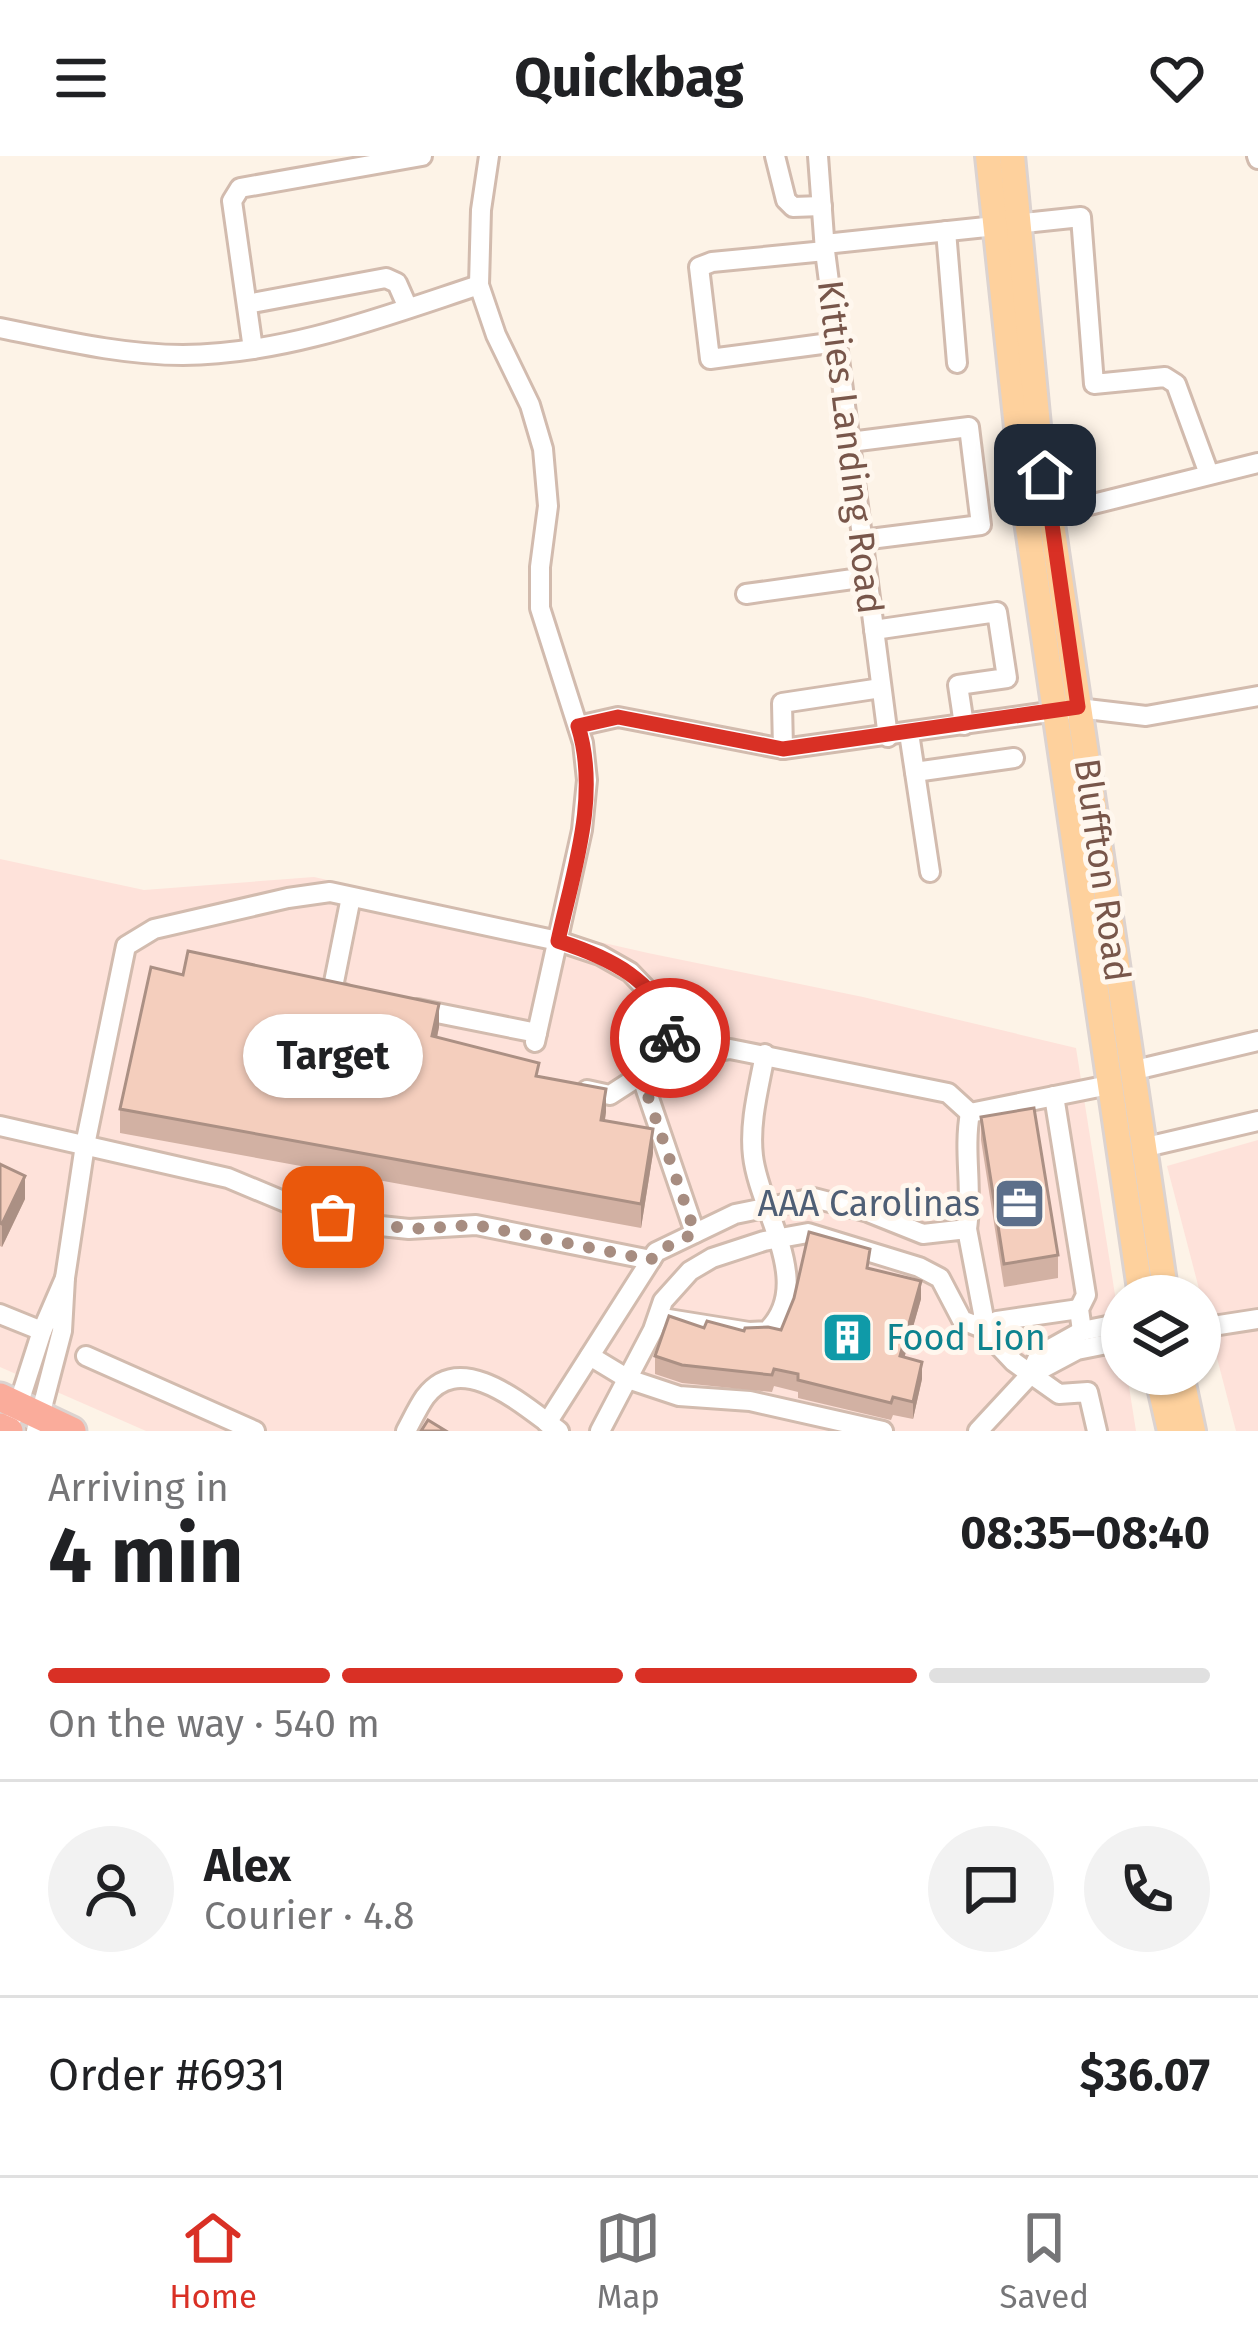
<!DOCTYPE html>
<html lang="en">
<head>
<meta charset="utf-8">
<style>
	:root { --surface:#fff; --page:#f2f2f2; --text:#202124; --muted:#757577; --line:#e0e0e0; --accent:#d93025 }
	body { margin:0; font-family:"Fira Sans",sans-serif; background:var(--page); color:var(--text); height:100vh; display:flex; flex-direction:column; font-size:45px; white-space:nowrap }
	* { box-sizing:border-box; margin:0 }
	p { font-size:39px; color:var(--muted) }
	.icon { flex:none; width:66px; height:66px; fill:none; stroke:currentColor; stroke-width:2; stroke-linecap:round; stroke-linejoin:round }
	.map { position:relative; height:1275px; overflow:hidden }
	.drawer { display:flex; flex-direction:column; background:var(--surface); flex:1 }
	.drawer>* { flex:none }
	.fabs { position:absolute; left:1101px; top:1119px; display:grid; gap:24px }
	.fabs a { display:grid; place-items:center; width:120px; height:120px; border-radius:50%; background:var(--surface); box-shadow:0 3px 9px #0004; font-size:60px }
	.pin { position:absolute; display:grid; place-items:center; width:102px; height:102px; color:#fff; margin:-51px; border-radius:24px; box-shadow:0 6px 18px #0006 }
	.courier { position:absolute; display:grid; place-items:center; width:120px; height:120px; margin:-60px; border:9px solid #d93025; border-radius:50%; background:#fff; color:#222; box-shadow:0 3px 15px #0007 }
	.bubble { position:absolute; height:84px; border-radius:42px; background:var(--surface); box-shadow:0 3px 9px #0004; font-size:39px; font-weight:700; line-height:84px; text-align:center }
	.summary em { font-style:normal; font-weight:700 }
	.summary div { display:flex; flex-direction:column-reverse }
	.summary { display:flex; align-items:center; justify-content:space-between; height:204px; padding:0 48px }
	h1 { font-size:78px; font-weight:700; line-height:90px }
	.bar { display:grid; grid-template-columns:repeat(4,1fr); gap:18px 12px; align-content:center; height:144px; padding:0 48px }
	.bar i { height:15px; border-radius:9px; background:var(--line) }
	.bar .active { background:var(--accent) }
	.bar p { grid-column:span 4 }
	.line { display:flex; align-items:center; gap:30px; padding:0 48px; border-top:3px solid var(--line) }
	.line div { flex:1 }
	.round { display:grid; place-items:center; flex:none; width:126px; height:126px; border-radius:63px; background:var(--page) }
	header { display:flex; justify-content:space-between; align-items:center; height:156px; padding:0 48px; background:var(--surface); font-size:54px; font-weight:700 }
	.dock { display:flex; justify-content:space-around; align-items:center; height:168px; border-top:3px solid var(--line); background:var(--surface); font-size:33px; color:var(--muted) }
	.dock a { display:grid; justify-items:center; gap:6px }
	.dock .active { color:var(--accent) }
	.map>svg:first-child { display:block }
	.commercial { fill:#fee2da }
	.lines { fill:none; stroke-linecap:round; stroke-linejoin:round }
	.minor-casing { stroke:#d2bbae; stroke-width:24 }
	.major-casing { stroke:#dcd3d0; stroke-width:30 }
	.highway-casing { stroke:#dcd3d0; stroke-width:33 }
	.minor { stroke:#fff; stroke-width:18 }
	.major { stroke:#fed19d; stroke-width:24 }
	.highway { stroke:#faac9b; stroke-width:27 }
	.wall { fill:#d2b1a3 }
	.shaded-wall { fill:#ab9084 }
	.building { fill:#f4cebd; stroke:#ab9084; stroke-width:3 }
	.done { stroke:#a78d81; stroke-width:12; stroke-dasharray:0 21.6 }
	.route { stroke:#d93025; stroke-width:15 }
	.labels { text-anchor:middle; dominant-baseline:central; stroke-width:10; stroke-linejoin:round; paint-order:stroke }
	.street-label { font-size:36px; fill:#78564a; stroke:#fff7ee }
	.service-label { font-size:36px; fill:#4e5e75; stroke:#fff7ee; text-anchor:end }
	.culture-label { font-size:36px; fill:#0d838f; stroke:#fff7ee; text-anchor:start }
</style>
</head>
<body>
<header><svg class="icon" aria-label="menu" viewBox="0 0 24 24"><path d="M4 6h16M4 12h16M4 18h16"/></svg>Quickbag<svg class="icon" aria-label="heart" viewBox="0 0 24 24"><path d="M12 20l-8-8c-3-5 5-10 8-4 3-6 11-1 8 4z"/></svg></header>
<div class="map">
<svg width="1258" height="1275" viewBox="0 0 1258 1275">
	<rect width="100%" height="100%" fill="#fdf3e7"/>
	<g class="commercial">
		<polygon points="0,703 144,734 314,721 648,797 863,841 1076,892 1122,1183 1122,1218 1127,1218 1136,1275 146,1275 0,1211"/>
		<polygon points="1258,984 1258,1275 1236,1275 1167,1010"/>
	</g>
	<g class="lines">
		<defs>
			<g id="minor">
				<polyline points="489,0 481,54 479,129 496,179 530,249 543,293 548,350 540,411 540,452 583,587 587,624 582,674 535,886"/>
				<polyline points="775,0 786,44 793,51 822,50"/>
				<polyline points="818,0 825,95 888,581"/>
				<polyline points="1257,0 1258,3"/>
				<polyline points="946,75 957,207"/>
				<polyline points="825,88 1081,61 1094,228 1165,221 1176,228 1209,318"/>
				<polyline points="825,95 712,106 699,111 710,203 837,186"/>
				<polyline points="247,148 386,122 397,127 408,152"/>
				<path d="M0,172c60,12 122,27 183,27 103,-1 199,-38 296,-70"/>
				<polyline points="253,193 232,45 240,32 422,0"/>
				<polyline points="850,286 969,271 981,369 862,384"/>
				<polyline points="1041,361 1258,307"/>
				<polyline points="746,438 867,421"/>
				<polyline points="874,474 997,456 1007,522 958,529 964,569"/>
				<polyline points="578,570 618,561 783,593 1078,552 1146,560 1258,540"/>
				<polyline points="909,577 930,716"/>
				<polyline points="783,593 782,547 881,532"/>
				<polyline points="915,616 1014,602"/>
				<polyline points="348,840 335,834 334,826 351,741"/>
				<polyline points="417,853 537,877"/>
				<polyline points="662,905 730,893 948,937 970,957"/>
				<polyline points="1131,915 1258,885"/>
				<polyline points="587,934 610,939 641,919"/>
				<polyline points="1054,940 1086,1139 1079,1153 1082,1175"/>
				<polyline points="970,957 1109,929"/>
				<polyline points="0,970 228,1022 300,1052 362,1068 409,1073 476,1069 651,1104"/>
				<polyline points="1142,992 1258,965"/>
				<path d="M967,1073c6,-40 -4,-77 3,-116"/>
				<polyline points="65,1122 85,989 126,790 154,773 288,742 330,736 558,785 600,799 630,816 653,840 669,869 671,888 662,905 641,919 695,1077"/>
				<polyline points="0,1158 42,1175"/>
				<path d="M662,1162l87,14 18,-1c49,-47 -8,-120 -14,-175 -4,-34 6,-69 12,-102"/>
				<polyline points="1200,1172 1258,1163"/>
				<polyline points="86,1200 255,1275"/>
				<polyline points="590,1200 628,1223 679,1240 750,1245 883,1275"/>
				<polyline points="1030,1219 1077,1194 1122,1185"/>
				<polyline points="15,1259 42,1175 65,1122 62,1175 36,1275"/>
				<polyline points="547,1267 656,1096 735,1058 814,1042 868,1056 923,1078 967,1073 983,1157 982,1172 1014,1206 1059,1238 1088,1236 1097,1275"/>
				<path d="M406,1275c6,-11 12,-24 19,-34 37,-49 100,10 134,34"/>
				<polyline points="600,1275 653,1174 663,1145 690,1115 712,1102 764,1085 808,1077 919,1111 940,1122 962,1164 982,1172 997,1165 1079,1153"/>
				<polyline points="978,1275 1030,1219 1039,1199 1082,1175 1122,1167"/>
			</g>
			<g id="major">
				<polyline points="988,0 1027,365 1141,1140"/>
				<polyline points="1012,0 1039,280 1166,1140"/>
				<polyline points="1157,1218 1170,1275"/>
				<polyline points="1181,1218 1193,1275"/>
			</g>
			<g id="highway">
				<polyline points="0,1241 72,1275"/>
				<polyline points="0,1271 9,1275"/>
			</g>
		</defs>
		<use href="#minor" class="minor-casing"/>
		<use href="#major" class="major-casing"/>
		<use href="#highway" class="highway-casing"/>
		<use href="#minor" class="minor"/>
		<use href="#major" class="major"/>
		<use href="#highway" class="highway"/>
	</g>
	<g class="wall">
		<polygon points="183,819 439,871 437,882 539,921 606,956 605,964 653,997 641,1072 120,977 120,953"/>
		<polygon points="981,961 1058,1099 1058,1122 1004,1131 981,984"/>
		<polygon points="0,1008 25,1043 2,1091 0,1090"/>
		<polygon points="870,1113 921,1143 904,1201 922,1223 913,1263 893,1259 891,1264 798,1242 798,1236 774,1230 772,1236 682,1227 655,1218 655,1200 704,1172 744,1175 781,1174"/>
	</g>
	<g class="shaded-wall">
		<polygon points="439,848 439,871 432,904 432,880"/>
		<polygon points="606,933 606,956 601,987 601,964"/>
		<polygon points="653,973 653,997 641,1072 641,1048"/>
		<polygon points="25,1020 25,1043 2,1091 2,1068"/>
		<polygon points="921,1125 921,1143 900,1217 900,1200"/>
		<polygon points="922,1206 922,1223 913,1263 913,1246"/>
	</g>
	<g class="building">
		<polygon points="188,795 439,848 432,880 539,907 536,920 606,933 601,964 653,973 641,1048 120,953 151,811 183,819"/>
		<polygon points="1034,952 1058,1099 1004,1108 981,961"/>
		<polygon points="0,1008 25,1020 2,1068 0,1067"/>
		<polygon points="809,1076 870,1093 867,1112 921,1125 900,1200 922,1206 913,1246 893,1241 891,1247 798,1224 798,1218 774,1213 772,1219 682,1209 655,1200 669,1160 704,1172 707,1165 744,1175 745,1172 768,1171 781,1174 794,1142"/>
		<polygon points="428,1264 446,1275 421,1275"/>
	</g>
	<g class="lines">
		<polyline class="done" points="333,1061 409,1073 476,1069 651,1104 656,1096 695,1077 641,920 662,905 670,882"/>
		<path class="route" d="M670,882c-6,-57 -65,-82 -112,-97 15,-69 42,-145 20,-215l40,-9 165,32 295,-42 -33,-232"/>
	</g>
	<defs>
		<symbol id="office-square" viewBox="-11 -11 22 22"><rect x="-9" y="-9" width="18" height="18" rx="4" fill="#5c6f8a" stroke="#fff7ee"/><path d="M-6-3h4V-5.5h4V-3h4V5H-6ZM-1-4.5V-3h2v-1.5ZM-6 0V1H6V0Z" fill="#fff"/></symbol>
		<symbol id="building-square" viewBox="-11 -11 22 22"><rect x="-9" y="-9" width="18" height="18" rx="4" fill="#0f9aa8" stroke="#fff7ee"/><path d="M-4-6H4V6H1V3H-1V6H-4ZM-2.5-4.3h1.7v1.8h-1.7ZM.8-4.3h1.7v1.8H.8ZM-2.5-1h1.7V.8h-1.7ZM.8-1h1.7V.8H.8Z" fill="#fff"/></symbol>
	</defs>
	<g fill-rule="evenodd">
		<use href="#office-square" x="990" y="1018" width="59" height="59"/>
		<use href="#building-square" x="818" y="1152" width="59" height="59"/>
	</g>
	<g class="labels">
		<g class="street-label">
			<text transform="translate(850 291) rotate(83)">Kitties Landing Road</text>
			<text transform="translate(1102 714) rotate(82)">Bluffton Road</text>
		</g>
		<g class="service-label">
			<text x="980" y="1048">AAA Carolinas</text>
		</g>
		<g class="culture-label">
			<text x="886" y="1182">Food Lion</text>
		</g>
	</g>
</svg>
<div class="fabs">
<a><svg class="icon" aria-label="layers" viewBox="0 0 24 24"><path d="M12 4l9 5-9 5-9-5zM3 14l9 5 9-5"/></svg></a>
</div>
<div class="pin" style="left:333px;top:1061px;background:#ea580c"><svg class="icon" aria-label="bag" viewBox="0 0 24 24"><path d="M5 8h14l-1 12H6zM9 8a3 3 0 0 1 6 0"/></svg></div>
<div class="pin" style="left:1045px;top:319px;background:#1f2937"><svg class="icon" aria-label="home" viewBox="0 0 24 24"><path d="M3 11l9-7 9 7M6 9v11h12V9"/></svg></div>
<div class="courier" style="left:670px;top:882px"><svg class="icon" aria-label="bike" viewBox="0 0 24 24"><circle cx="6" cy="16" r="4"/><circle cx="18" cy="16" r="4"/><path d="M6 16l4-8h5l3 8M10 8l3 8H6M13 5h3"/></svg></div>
<div class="bubble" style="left:243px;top:858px;width:180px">Target</div>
</div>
<section class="drawer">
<div class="summary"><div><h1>4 min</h1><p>Arriving in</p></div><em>08:35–08:40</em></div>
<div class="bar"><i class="active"></i><i class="active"></i><i class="active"></i><i></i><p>On the way · 540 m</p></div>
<div class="line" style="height:216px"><a class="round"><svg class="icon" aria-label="person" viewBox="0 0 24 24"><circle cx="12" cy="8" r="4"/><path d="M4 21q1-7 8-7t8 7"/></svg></a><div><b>Alex</b><p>Courier · 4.8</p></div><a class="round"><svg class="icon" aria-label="chat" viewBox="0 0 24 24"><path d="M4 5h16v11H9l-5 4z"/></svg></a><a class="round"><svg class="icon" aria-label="phone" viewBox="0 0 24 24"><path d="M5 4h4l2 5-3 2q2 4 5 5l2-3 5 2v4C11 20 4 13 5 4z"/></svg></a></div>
<div class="line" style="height:156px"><div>Order #6931</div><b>$36.07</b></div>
</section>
<nav class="dock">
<a class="active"><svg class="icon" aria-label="home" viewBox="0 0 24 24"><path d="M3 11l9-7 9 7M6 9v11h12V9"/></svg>Home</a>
<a><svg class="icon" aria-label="map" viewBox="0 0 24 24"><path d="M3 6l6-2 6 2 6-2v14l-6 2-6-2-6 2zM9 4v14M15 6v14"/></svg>Map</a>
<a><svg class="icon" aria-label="saved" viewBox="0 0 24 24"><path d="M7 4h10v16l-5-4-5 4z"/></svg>Saved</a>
</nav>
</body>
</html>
